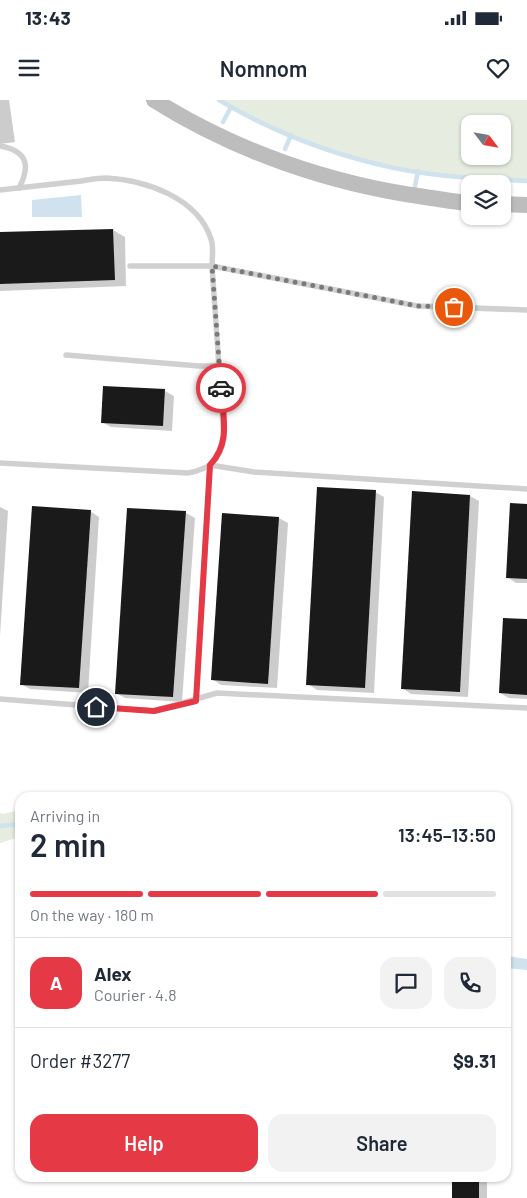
<!DOCTYPE html>
<html lang="en">
<head>
<meta charset="utf-8">
<style>
	:root { --surface:#fff; --page:#f2f2f3; --text:#1f2937; --muted:#747a83; --line:#e0e1e3; --accent:#e63946 }
	body { margin:0; font-family:Barlow,sans-serif; background:var(--page); color:var(--text); height:100vh; display:flex; flex-direction:column; font-size:19px; white-space:nowrap }
	* { box-sizing:border-box; margin:0 }
	p { font-size:16px; color:var(--muted) }
	.icon { flex:none; width:28px; height:28px; fill:none; stroke:currentColor; stroke-width:2; stroke-linecap:round; stroke-linejoin:round }
	.map { position:relative; flex:1; overflow:hidden }
	.drawer { position:absolute; left:15px; top:692px; width:496px; height:390px; display:flex; flex-direction:column; background:var(--surface); border-radius:15px; box-shadow:0 1px 4px #0004 }
	.drawer>* { flex:none }
	.needle { width:32px; rotate:121deg }
	.controls { position:absolute; left:461px; top:15px; display:grid; gap:10px }
	.controls a { display:grid; place-items:center; width:50px; height:50px; border-radius:10px; background:var(--surface); box-shadow:0 1px 4px #0004; font-size:25px }
	.pin { position:absolute; display:grid; place-items:center; width:42px; height:42px; color:#fff; margin:-21px; border:2px solid #fff; border-radius:50%; box-shadow:0 1px 5px #0007 }
	.courier { position:absolute; display:grid; place-items:center; width:50px; height:50px; margin:-25px; border:4px solid #e63946; border-radius:50%; background:#fff; color:#222; box-shadow:0 1px 6px #0007 }
	.overview em { font-style:normal; font-weight:600 }
	.overview div { display:flex; flex-direction:column-reverse }
	.overview { display:flex; align-items:center; justify-content:space-between; height:85px; padding:0 15px }
	h1 { font-size:32px; font-weight:600; line-height:38px }
	.bar { display:grid; grid-template-columns:repeat(4,1fr); gap:8px 5px; align-content:center; height:60px; padding:0 15px }
	.bar i { height:6px; border-radius:4px; background:var(--line) }
	.bar .current { background:var(--accent) }
	.bar p { grid-column:span 4 }
	.line { display:flex; align-items:center; gap:12px; padding:0 15px; border-top:1px solid var(--line) }
	.line div { flex:1 }
	.round { display:grid; place-items:center; flex:none; width:52px; height:52px; border-radius:15px; background:var(--page) }
	.primary-button { display:flex; gap:10px; margin-top:auto; padding:10px 15px }
	.primary-button a { flex:1; height:58px; border-radius:15px; background:var(--accent); color:#fff; font-size:20px; font-weight:600; line-height:58px; text-align:center }
	.primary-button a+a { background:var(--page); color:var(--text) }
	.status { display:flex; justify-content:space-between; align-items:center; height:35px; padding:0 25px; background:var(--surface); direction:ltr }
	.status svg { height:14px; fill:currentColor }
	header { display:flex; justify-content:space-between; align-items:center; height:65px; padding:0 15px; background:var(--surface); font-size:22px; font-weight:600 }
	.map>svg:first-child { display:block }
	.green { fill:#e6ecdf; fill-rule:evenodd }
	.water { fill:#cfe2ee }
	.shadow { fill:#0003 }
	.lines { fill:none; stroke-linecap:round; stroke-linejoin:round }
	.stream { stroke:#cfe2ee; stroke-width:4.5 }
	.building { fill:#1a1a1a }
	.service { stroke:#d0d0d0; stroke-width:5.5 }
	.secondary { stroke:#bdbdbd; stroke-width:16 }
	.done { stroke:#7a7a7a; stroke-width:5; stroke-dasharray:0 9 }
	.route { stroke:#e63946; stroke-width:6 }
</style>
</head>
<body>
<div class="status"><b>13:43</b><svg viewBox="0 0 49 12"><path d="M0 12V9h3v3zM5 12V6h3v6zM10 12V3h3v9zM15 12V0h3v12zM26 1h20v11H26zM47 4h2v5h-2z"/></svg></div>
<header><svg class="icon" aria-label="menu" viewBox="0 0 24 24"><path d="M4 6h16M4 12h16M4 18h16"/></svg>Nomnom<svg class="icon" aria-label="heart" viewBox="0 0 24 24"><path d="M12 20l-8-8c-3-5 5-10 8-4 3-6 11-1 8 4z"/></svg></header>
<div class="map">
<svg width="527" height="1098" viewBox="0 0 527 1098">
	<rect width="100%" height="100%" fill="#fff"/>
	<g class="green">
		<path d="M219,0h308v81c-44,-2 -90,-4 -133,-13 -61,-13 -121,-36 -175,-68zM470,24h32v32h-32z"/>
		<polygon points="20,710 20,737 0,743 0,713 3,714"/>
	</g>
	<g class="water">
		<polygon points="81,95 82,117 32,117 32,100"/>
		<polygon points="506,856 527,859 527,870 506,868"/>
	</g>
	<g class="shadow">
		<polygon points="0,0 9,0 15,42 0,44"/>
		<polygon points="113,130 125,137 126,186 0,191 0,134"/>
		<polygon points="104,287 165,291 174,296 172,331 111,327 102,322"/>
		<polygon points="375,392 384,397 374,593 317,590 308,584"/>
		<polygon points="413,393 470,396 479,401 468,597 411,594 402,588"/>
		<polygon points="527,405 527,483 516,483 507,477"/>
		<polygon points="0,407 8,411 0,536"/>
		<polygon points="90,411 99,417 88,593 30,589 21,584"/>
		<polygon points="186,413 195,418 182,602 125,598 116,593"/>
		<polygon points="279,418 288,423 277,588 221,585 212,579"/>
		<polygon points="527,521 527,599 509,598 500,593"/>
		<rect x="453" y="1078" width="34" height="20"/>
	</g>
	<g class="lines">
		<g class="stream">
			<path d="M219,0c54,32 114,55 175,68 43,9 89,11 133,13"/>
			<polyline points="223,22 231,7"/>
			<polyline points="285,49 291,35"/>
			<polyline points="415,86 418,71"/>
			<polyline points="0,726 20,724"/>
		</g>
	</g>
	<g class="building">
		<polygon points="113,129 115,180 0,184 0,132"/>
		<polygon points="103,286 165,289 163,326 101,323"/>
		<polygon points="317,387 376,390 365,588 306,585"/>
		<polygon points="412,391 470,395 460,592 401,589"/>
		<polygon points="510,403 527,404 527,479 506,478"/>
		<polygon points="32,406 91,410 79,588 20,585"/>
		<polygon points="127,408 186,411 173,597 115,594"/>
		<polygon points="222,413 279,417 268,584 211,580"/>
		<polygon points="503,518 527,519 527,595 499,593"/>
		<rect x="452" y="1078" width="27" height="20"/>
	</g>
	<g class="lines">
		<g class="service">
			<path d="M0,46c27,5 31,19 19,42"/>
			<path d="M0,90c24,-3 48,-5 72,-8 11,-1 23,-4 34,-4 40,2 92,20 105,61 3,8 1,18 1,27l12,173c-5,22 -14,30 -36,34l-188,-10"/>
			<polyline points="130,166 212,166 418,206 527,210"/>
			<polyline points="66,255 199,266 220,266"/>
			<polyline points="0,599 154,611 217,593 527,608"/>
			<polyline points="196,601 210,365 254,372 527,389"/>
		</g>
		<g class="secondary">
			<path d="M154,0c81,51 176,84 271,97 15,2 30,5 45,6"/>
			<polyline points="502,104 527,105"/>
		</g>
	</g>
	<g class="lines">
		<polyline class="done" points="221,288 212,166 418,206 454,207"/>
		<path class="route" d="M96,607l58,4 42,-10 14,-236c21,-22 13,-49 11,-77"/>
	</g>
</svg>
<div class="controls">
<a><svg class="needle" viewBox="-14 -14 28 28"><path d="M0-13l5 13h-10z" fill="#e53935"/><path d="M0 13l5-13h-10z" fill="#747a83"/></svg></a>
<a><svg class="icon" aria-label="layers" viewBox="0 0 24 24"><path d="M12 4l9 5-9 5-9-5zM3 14l9 5 9-5"/></svg></a>
</div>
<div class="pin" style="left:454px;top:207px;background:#ea580c"><svg class="icon" aria-label="bag" viewBox="0 0 24 24"><path d="M5 8h14l-1 12H6zM9 8a3 3 0 0 1 6 0"/></svg></div>
<div class="pin" style="left:96px;top:607px;background:#1f2937"><svg class="icon" aria-label="home" viewBox="0 0 24 24"><path d="M3 11l9-7 9 7M6 9v11h12V9"/></svg></div>
<div class="courier" style="left:221px;top:288px"><svg class="icon" aria-label="car" viewBox="0 0 24 24"><path d="M5 17H2v-5l4-1 3-4h7l3 4 3 1v5h-3M9 17h6M6 11h13"/><circle cx="7" cy="17" r="2"/><circle cx="17" cy="17" r="2"/></svg></div>
<section class="drawer">
<div class="overview"><div><h1>2 min</h1><p>Arriving in</p></div><em>13:45–13:50</em></div>
<div class="bar"><i class="current"></i><i class="current"></i><i class="current"></i><i></i><p>On the way · 180 m</p></div>
<div class="line" style="height:90px"><b class="round" style="background:var(--accent);color:#fff">A</b><div><b>Alex</b><p>Courier · 4.8</p></div><a class="round"><svg class="icon" aria-label="chat" viewBox="0 0 24 24"><path d="M4 5h16v11H9l-5 4z"/></svg></a><a class="round"><svg class="icon" aria-label="phone" viewBox="0 0 24 24"><path d="M5 4h4l2 5-3 2q2 4 5 5l2-3 5 2v4C11 20 4 13 5 4z"/></svg></a></div>
<div class="line" style="height:65px"><div>Order #3277</div><b>$9.31</b></div>
<div class="primary-button"><a>Help</a><a>Share</a></div>
</section>
</div>
</body>
</html>
